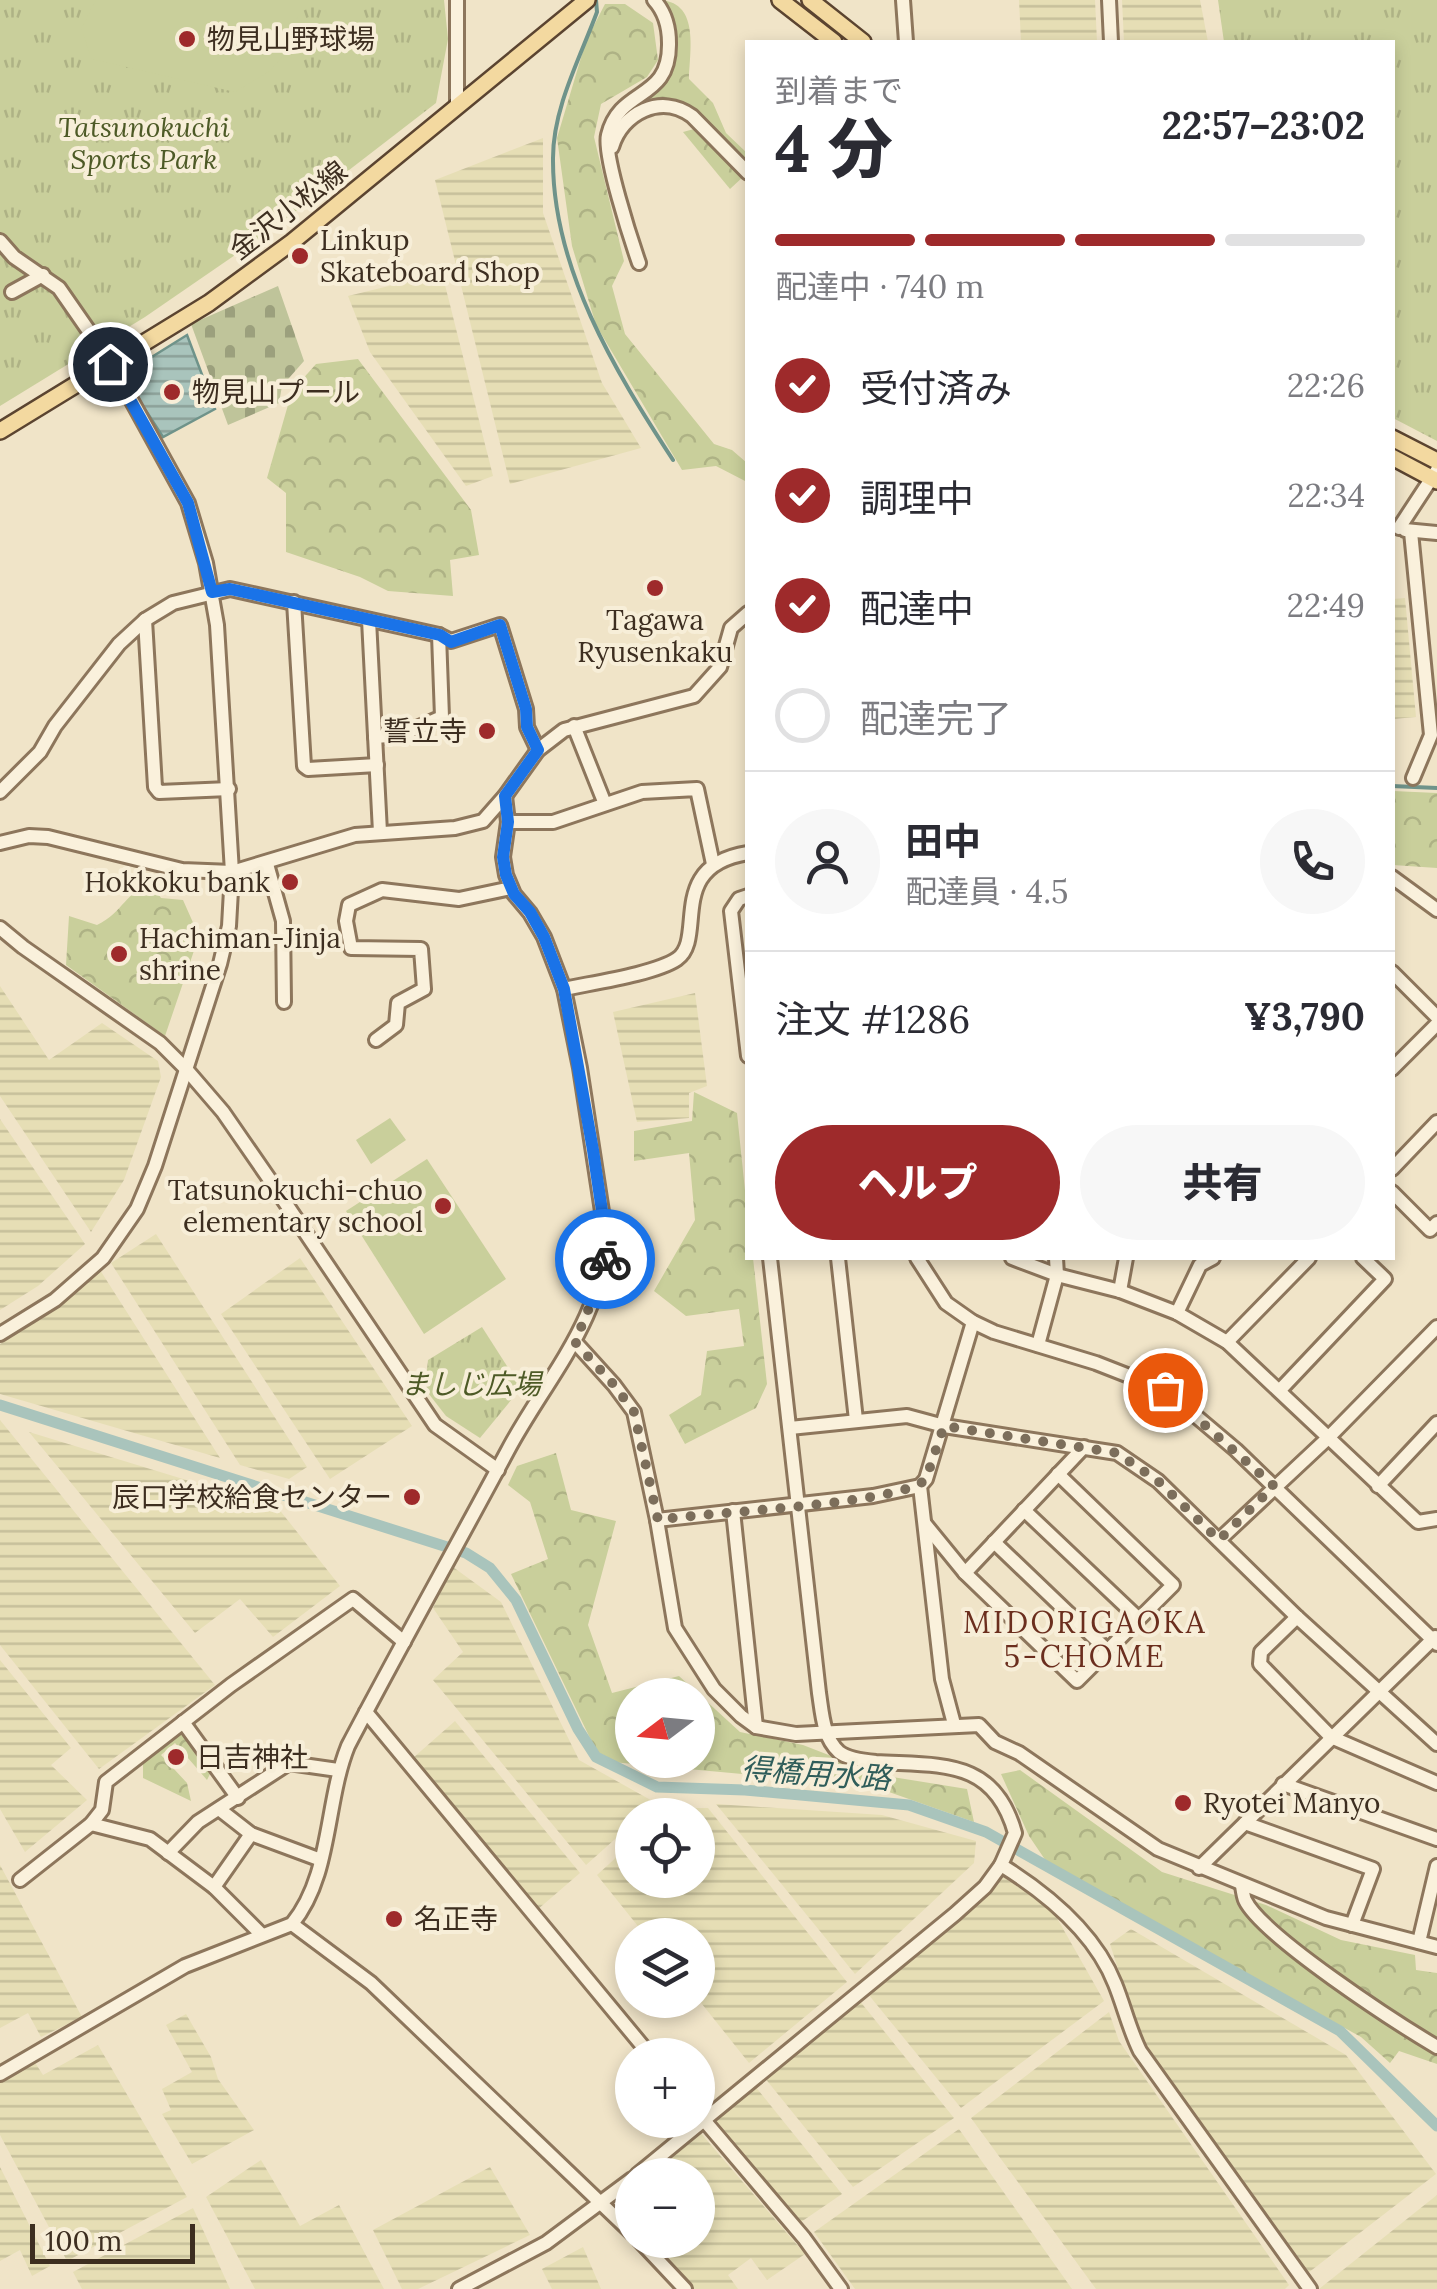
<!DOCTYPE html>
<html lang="ja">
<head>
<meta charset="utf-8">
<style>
	:root { --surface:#fff; --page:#f7f7f7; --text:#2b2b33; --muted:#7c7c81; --line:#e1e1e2; --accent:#9e2a2b }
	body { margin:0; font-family:Lora,"Noto Sans JP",serif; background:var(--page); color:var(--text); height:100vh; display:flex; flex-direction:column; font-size:38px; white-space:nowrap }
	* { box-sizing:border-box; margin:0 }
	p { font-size:32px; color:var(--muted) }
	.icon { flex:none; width:55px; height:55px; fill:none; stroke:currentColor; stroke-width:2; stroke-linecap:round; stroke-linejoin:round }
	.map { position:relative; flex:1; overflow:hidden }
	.drawer { position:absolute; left:745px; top:40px; width:650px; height:1220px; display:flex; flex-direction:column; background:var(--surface); border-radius:0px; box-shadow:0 5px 15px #0003 }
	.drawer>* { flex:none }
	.needle { width:65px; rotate:254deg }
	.fabs { position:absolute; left:615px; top:1678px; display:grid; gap:20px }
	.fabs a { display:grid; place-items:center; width:100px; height:100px; border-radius:50%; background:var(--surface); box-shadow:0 5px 15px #0003; font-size:50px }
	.scale { position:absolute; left:30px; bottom:25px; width:165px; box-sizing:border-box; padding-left:10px; border:5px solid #3d2e20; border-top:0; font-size:28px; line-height:35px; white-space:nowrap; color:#3d2e20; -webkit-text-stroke:8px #f7eed8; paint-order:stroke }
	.pin { position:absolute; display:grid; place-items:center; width:85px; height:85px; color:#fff; margin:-42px; border:5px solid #fff; border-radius:50%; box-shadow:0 2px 10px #0007 }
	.courier { position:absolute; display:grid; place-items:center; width:100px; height:100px; margin:-50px; border:8px solid #1a73e8; border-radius:50%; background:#fff; color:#222; box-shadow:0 2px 12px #0007 }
	.head em { font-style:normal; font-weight:800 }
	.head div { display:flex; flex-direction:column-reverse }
	.head { display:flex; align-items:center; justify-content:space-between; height:170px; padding:0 30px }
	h1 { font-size:65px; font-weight:800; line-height:75px }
	.bar { display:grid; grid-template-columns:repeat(4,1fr); gap:15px 10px; align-content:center; height:120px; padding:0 30px }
	.bar i { height:12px; border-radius:8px; background:var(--line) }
	.bar .selected { background:var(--accent) }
	.bar p { grid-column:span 4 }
	.line { display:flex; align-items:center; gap:25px; padding:0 30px; border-top:2px solid var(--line) }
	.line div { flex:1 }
	.round { display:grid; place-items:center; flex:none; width:105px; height:105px; border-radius:52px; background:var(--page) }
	ol { padding:0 30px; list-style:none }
	li { display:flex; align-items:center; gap:30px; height:110px }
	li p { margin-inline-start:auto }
	li .icon { padding:10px; border-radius:50%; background:var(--accent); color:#fff; stroke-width:4 }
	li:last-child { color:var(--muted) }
	li i { width:55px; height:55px; border:5px solid var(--line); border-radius:50% }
	.primary-button { display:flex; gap:20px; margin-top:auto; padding:20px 30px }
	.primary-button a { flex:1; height:115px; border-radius:60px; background:var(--accent); color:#fff; font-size:40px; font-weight:800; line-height:115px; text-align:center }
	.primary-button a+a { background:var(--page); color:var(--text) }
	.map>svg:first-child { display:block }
	.farmland { fill:url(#farmland-rules) }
	.forest { fill:url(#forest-crowns); fill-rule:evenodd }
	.cemetery { fill:url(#cemetery-stones) }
	.park { fill:url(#park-tufts) }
	.garden { fill:#c9cf9b }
	.water { fill:url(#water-rules); stroke:#6f938a; stroke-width:2.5 }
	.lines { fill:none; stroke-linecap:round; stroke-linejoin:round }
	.stream { stroke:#6f938a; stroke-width:4 }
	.canal { stroke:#a9c4bc; stroke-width:11 }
	.minor-casing { stroke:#8d765c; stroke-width:18 }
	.major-casing { stroke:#5b4430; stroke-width:20 }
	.minor { stroke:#faf1dc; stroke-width:12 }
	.major { stroke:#f3d9a0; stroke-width:15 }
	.done { stroke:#7c6e5b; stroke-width:10; stroke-dasharray:0 18 }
	.route { stroke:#1a73e8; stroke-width:12 }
	.poi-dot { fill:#9e2a2b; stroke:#f7eed8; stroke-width:4 }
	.labels { text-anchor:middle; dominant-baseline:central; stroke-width:8; stroke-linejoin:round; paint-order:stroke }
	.poi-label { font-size:28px; fill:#3d2e20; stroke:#f7eed8; text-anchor:start }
	.park-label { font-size:28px; font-style:italic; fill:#4d5a26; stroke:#f7eed8 }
	.street-label { font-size:28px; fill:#3d2e20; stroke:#f7eed8 }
	.neighbourhood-label { font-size:30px; letter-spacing:2.5px; fill:#6b2e1e; stroke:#f7eed8 }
	.water-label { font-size:30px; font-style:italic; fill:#2f5d5a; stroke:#f7eed8 }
</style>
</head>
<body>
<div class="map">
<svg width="1437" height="2289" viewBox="0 0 1437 2289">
	<defs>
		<pattern id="farmland-rules" width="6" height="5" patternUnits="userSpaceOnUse" patternTransform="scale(2.5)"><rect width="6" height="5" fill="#e6deb5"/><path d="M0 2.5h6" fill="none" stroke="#c6bf9b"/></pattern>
		<pattern id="forest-crowns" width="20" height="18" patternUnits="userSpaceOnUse" patternTransform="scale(2.5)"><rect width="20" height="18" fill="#c9cf9b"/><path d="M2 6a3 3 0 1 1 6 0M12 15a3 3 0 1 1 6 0" fill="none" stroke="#aeb285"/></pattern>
		<pattern id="cemetery-stones" width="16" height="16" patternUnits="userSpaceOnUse" patternTransform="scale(2.5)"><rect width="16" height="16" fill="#bfc49a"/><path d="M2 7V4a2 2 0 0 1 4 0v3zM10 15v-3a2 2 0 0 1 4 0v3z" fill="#9ca07d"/></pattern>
		<pattern id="park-tufts" width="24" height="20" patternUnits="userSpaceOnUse" patternTransform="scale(2.5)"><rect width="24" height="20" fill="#c9cf9b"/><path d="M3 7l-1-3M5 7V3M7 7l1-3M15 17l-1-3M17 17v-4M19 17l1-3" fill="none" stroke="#aeb285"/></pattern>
		<pattern id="water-rules" width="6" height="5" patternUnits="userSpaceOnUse" patternTransform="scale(2.5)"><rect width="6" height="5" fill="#a9c4bc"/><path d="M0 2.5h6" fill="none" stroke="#8ba098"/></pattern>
	</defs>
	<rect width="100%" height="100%" fill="#f0e4c8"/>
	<g class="farmland">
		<polygon points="1019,0 1095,0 1097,42 1021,42"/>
		<polygon points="1122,0 1200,0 1208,42 1124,42"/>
		<polygon points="543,138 543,213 602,383 641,448 510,484 435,180"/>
		<polygon points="442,273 493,476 466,486 370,352 348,296"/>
		<polygon points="1405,598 1416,717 1393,719 1393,599"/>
		<polygon points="0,986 49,1060 102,1023 158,1061 161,1077 124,1180 91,1232 0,1096"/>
		<polygon points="695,993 707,1086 689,1093 689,1118 637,1122 613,1012"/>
		<polygon points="0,1119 85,1244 38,1286 0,1310"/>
		<polygon points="156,1234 307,1467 289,1479 240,1465 111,1263"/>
		<polygon points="300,1258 412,1426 330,1479 221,1314"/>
		<polygon points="100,1270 220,1458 0,1394 0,1344 54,1311"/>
		<polygon points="0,1420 215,1685 99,1769 0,1645"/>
		<polygon points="29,1432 278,1508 340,1586 273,1637 240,1599 195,1633"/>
		<polygon points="453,1567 501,1602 579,1760 656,1803 643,1815 632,1815 632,1824 586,1865 433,1680 463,1652 433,1608"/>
		<polygon points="0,1660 71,1748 51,1765 87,1800 25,1852 0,1809"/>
		<polygon points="455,1721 580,1873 537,1910 413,1758"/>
		<polygon points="716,1804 882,1815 976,1841 974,1863 855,1974"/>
		<polygon points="672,1808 708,1808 847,1982 749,2063 698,1999 698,1935 645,1935 597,1875 632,1843 632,1880 698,1880 698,1815 664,1815"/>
		<polygon points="0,1865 82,2017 41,2037 28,2013 0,2028"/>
		<polygon points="1002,1876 1053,1911 1104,2001 961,2108 868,1994"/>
		<polygon points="1131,1929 1346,2055 1436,2174 1308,2273 1140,2036 1110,1944"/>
		<polygon points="859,2000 954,2118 853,2187 764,2077"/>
		<polygon points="1109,2012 1119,2041 1289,2285 1285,2289 1096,2289 971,2118"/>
		<polygon points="186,2014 211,2057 218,2079 254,2130 192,2164 162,2114 171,2110 162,2089 192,2072 166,2025"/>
		<polygon points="98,2045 187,2197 67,2261 0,2135 0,2079 34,2061 43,2075"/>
		<polygon points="755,2086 842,2194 798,2224 710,2121"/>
		<polygon points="959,2129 1072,2289 855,2289 814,2232"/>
		<polygon points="698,2130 805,2254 767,2280 751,2258 728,2275 738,2289 689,2289 658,2251 672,2240 698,2240 698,2175 659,2175 653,2167"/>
		<polygon points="261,2160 300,2226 339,2205 384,2289 255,2289 206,2197"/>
		<polygon points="0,2167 50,2266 32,2276 20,2250 0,2261"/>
		<polygon points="490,2167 530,2235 418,2289 402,2289 373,2230"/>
		<polygon points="1437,2195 1437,2289 1319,2289"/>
		<polygon points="193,2208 230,2289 82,2289 73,2272"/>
		<polygon points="583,2247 601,2289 552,2289 542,2269"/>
	</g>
	<g class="forest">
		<path d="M657,0c43,0 33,49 32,79l24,24 13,30 21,20v15l-49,-53 -29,-17 -40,2c10,-5 28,-10 36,-18 17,-19 7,-66 -8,-82z"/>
		<polygon points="605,4 625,4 653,23 658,60 647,77 601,104 594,137 624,261 612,286 625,334 714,444 732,450 747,463 747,482 716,466 682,470 596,325 572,246 557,138 586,41"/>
		<polygon points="694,129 744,176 730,189 683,132"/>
		<polygon points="358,359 471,510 479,555 450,560 453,596 388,591 360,577 286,552 286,493 267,478 292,391 316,364"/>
		<polygon points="1393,791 1437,793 1437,868 1393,865"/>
		<path d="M152,884l9,14 22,2 16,36 -34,100 -99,-71 3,-49 28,9c27,-13 29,-35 55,-41z"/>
		<polygon points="694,1092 737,1113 747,1210 748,1258 753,1258 767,1384 756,1408 685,1444 669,1415 701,1395 707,1351 744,1346 739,1309 686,1316 654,1291 695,1220 689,1153 634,1161 634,1131 692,1121"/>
		<path d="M556,1453l15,57 45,11 -28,104 24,68 67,-17 61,56 63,13 77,30 87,14 7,33 -102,-36 -271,-25 -90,-187 37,-15 -18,-57 -22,-17 9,-19zM632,1695h66v65h-66z"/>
		<polygon points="178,1730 212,1770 207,1780 175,1743 161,1755 187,1783 191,1801 143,1778 143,1761"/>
		<polygon points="1020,1770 1162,1872 1266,1905 1341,1940 1415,1955 1416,1970 1437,1973 1437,2064 1399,2051 1390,2063 1361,2037 1048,1864 1029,1836 1001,1774"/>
	</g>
	<polygon class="cemetery" points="278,286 304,361 282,386 279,403 228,425 191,324"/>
	<g class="park">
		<polygon points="0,0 444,0 448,39 436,103 270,231 145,317 0,406"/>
		<polygon points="1218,0 1437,0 1437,441 1393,418 1392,42 1224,42"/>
		<polygon points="482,1327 521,1388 480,1438 446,1416 425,1389 428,1360"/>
	</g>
	<g class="garden">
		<polygon points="96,0 299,0 299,14 292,29 289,49 270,71 235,92 92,59 81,29"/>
		<polygon points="390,1118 406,1140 371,1164 356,1140"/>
		<polygon points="427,1159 506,1279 424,1334 346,1211"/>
	</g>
	<polygon class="water" points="187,335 215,409 163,437 123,375"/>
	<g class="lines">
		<g class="stream">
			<path d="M596,0l1,12c-17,46 -44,96 -44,146 -1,110 62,213 120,302"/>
			<polyline points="1392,786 1437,788"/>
		</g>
		<polyline class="canal" points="0,1405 466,1553 490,1568 516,1600 578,1729 596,1757 657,1787 745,1790 909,1805 986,1832 1340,2031 1437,2126"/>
		<defs>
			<g id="minor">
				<polyline points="903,0 906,42"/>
				<polyline points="1109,0 1111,42"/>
				<polyline points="457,105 457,0"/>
				<path d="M612,147c10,-34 49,-54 80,-31l56,57"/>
				<polyline points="0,241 14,257 59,288 111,363 188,503 206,563 217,625 232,872 229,926 220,964 155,1166 137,1209 103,1258 55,1300 0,1334"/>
				<path d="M639,263c-8,-23 -36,-109 -31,-128 12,-49 62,-33 61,-92 0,-17 -4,-31 -15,-43"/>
				<polyline points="12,292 43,275"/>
				<polyline points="1399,528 1437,470"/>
				<polyline points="1405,530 1437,533"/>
				<polyline points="1411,532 1431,735 1413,778"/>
				<polyline points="294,602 304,766 308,769 377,765"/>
				<polyline points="145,620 155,787 159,792 229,789"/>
				<polyline points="369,620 380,832"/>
				<polyline points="574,726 605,804"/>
				<polyline points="375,737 401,735 442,717 439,635"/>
				<polyline points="0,792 40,752 55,726 119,644 145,620 173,603 230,589 439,635 451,641 500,625 526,709 527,727 538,750"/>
				<polyline points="508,822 553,822 642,792 697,789 713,864"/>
				<polyline points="0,843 29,836 48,837 182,870 232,872 355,835 455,828 483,821 505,796 538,750 564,730 694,696 720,667 731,628 748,613"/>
				<polyline points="267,864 283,921 284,1002"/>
				<polyline points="1392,877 1437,910"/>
				<polyline points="748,896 739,899 731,911 748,1056"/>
				<polyline points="0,928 23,947 160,1043 186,1069 223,1112 270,1180 435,1425 498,1470"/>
				<polyline points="1392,972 1437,1017"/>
				<path d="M564,989c27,-6 91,-15 113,-30 30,-21 -12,-93 71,-106"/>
				<polyline points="376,1040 396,1025 398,1003 424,989 421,949 351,948 346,921 349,905 382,890 459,899 511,888"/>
				<polyline points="1392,1069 1437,1024"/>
				<polyline points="1392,1169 1437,1122"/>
				<polyline points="1392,1192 1430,1230 1437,1223"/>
				<path d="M770,1258l49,435c3,19 4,45 20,59 9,7 26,9 37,10 65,4 118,-4 139,71l-14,32c45,28 94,68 114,119 9,22 14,45 25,67l170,238"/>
				<polyline points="838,1258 856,1420"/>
				<polyline points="917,1258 946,1303 973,1322 994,1332 1096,1363 1165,1390 1236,1450 1437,1644"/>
				<polyline points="1012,1258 1057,1275 1120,1291 1177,1313 1227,1342 1418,1522 1437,1519"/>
				<polyline points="1120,1291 1126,1258"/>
				<polyline points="1177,1313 1200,1265 1213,1258"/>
				<polyline points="575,1342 614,1385 634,1412 657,1520 675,1628 714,1689 741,1716 756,1727 796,1734 979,1725 995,1742 1019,1753 1158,1849 1326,1918 1437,1947"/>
				<polyline points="1227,1342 1309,1258"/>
				<polyline points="1038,1345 1057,1275 1056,1258"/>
				<polyline points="1280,1390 1385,1279 1363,1258"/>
				<polyline points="790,1428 907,1416 944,1426 1117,1453 1158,1481 1297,1617 1437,1744"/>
				<polyline points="1378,1486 1437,1423"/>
				<polyline points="1024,1510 1139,1619"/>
				<polyline points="733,1511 756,1727"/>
				<polyline points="657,1520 873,1496 920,1486"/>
				<polyline points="925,1524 965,1573 1077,1681 1173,1585 1058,1474"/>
				<polyline points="1219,1540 1328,1438 1437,1327"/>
				<polyline points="994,1542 1108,1651"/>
				<polyline points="965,1573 1084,1447"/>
				<polyline points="1297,1617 1261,1652 1260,1664 1331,1737 1437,1783"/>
				<polyline points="366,1712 650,2055"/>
				<polyline points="183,1722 238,1798"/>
				<polyline points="954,1724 942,1679 920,1486 926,1479 973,1322"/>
				<polyline points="1283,1784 1437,1839"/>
				<polyline points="219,1809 251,1834 321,1860"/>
				<polyline points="1245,1823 1373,1869 1352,1925"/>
				<polyline points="91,1824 150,1839 214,1887 262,1935"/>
				<polyline points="168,1853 198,1822 289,1763 338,1770"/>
				<polyline points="1199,1868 1435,1637"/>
				<polyline points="20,1880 91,1824 102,1810 106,1782 231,1685 353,1599 404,1642"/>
				<path d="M1242,1885c0,1 2,14 3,15 17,36 153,124 192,147"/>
				<polyline points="214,1887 251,1834"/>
				<polyline points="292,1924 371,1983 632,2233"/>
				<polyline points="1419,1942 1437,1866"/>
				<path d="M0,2074l185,-108 107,-42c40,-49 33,-121 56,-178 52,-99 107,-197 160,-296 37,-70 100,-136 97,-219l-25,-163 -16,-79 -20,-52 -14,-24 -16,-19 -8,-19 -3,-18 5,-35 -3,-26"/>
				<polyline points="698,2113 804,2238 841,2289"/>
				<polyline points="637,2175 955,1914 985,1887 1001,1865"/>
				<polyline points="639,2240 685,2289"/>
				<polyline points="459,2289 546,2243 632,2179"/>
			</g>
			<g id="major">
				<polyline points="780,0 834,42"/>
				<polyline points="810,0 863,42"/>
				<polyline points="0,431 209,303 292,242 587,0"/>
				<polyline points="1392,438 1437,461"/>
				<polyline points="1392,457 1437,481"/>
			</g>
		</defs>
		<use href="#minor" class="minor-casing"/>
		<use href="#major" class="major-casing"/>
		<use href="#minor" class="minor"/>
		<use href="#major" class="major"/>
	</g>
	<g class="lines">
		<path class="done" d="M605,1259l-3,17 -27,66 39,43 20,27 24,108c46,-8 244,-15 268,-41l18,-53 173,27 41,28 61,59 55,-54 -109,-96"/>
		<polyline class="route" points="110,364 188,503 212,592 230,589 440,635 451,642 500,625 526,709 527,727 538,750 505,796 508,822 503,857 506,875 514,894 530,912 544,937 564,989 593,1150 605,1231 605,1259"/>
	</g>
	<g class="poi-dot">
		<circle cx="187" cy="39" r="10"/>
		<circle cx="300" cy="256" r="10"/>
		<circle cx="172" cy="392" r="10"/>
		<circle cx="655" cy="588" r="10"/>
		<circle cx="487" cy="731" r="10"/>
		<circle cx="290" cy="882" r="10"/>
		<circle cx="119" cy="954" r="10"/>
		<circle cx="443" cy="1206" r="10"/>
		<circle cx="412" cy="1497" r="10"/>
		<circle cx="176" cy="1757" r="10"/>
		<circle cx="1183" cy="1803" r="10"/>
		<circle cx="394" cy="1919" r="10"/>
	</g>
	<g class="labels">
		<g class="poi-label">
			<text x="207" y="39">物見山野球場</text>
			<text x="320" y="240">Linkup<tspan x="320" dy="32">Skateboard Shop</tspan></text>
			<text x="192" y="392">物見山プール</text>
			<text x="655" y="620" text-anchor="middle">Tagawa<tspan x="655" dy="32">Ryusenkaku</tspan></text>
			<text x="467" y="731" text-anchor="end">誓立寺</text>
			<text x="270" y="882" text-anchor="end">Hokkoku bank</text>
			<text x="139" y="938">Hachiman-Jinja<tspan x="139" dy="32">shrine</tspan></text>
			<text x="423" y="1190" text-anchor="end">Tatsunokuchi-chuo<tspan x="423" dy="32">elementary school</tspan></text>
			<text x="392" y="1497" text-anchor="end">辰口学校給食センター</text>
			<text x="196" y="1757">日吉神社</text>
			<text x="1203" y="1803">Ryotei Manyo</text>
			<text x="414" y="1919">名正寺</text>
		</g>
		<g class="park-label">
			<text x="144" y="127">Tatsunokuchi<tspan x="144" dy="32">Sports Park</tspan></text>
			<text x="471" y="1384">ましじ広場</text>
		</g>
		<g class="street-label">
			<text transform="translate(288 210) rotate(-38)">金沢小松線</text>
		</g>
		<g class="neighbourhood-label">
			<text x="1085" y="1622">MIDORIGAOKA<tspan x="1085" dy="34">5-CHOME</tspan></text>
		</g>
		<g class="water-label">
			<text transform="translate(816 1773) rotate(4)">得橋用水路</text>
		</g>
	</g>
</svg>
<div class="fabs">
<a><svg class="needle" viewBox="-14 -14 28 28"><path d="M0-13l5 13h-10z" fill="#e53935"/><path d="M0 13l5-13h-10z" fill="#7c7c81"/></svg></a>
<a><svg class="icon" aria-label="locate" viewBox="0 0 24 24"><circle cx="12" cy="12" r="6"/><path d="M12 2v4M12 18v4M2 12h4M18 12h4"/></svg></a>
<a><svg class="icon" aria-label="layers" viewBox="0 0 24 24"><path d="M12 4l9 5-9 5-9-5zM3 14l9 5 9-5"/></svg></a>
<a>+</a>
<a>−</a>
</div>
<div class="scale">100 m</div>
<div class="pin" style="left:1165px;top:1390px;background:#ea580c"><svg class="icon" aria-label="bag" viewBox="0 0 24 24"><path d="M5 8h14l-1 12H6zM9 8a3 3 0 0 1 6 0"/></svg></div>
<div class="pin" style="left:110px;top:364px;background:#1f2937"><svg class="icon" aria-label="home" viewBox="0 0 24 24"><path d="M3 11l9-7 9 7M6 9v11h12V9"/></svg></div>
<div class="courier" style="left:605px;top:1259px"><svg class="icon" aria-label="bike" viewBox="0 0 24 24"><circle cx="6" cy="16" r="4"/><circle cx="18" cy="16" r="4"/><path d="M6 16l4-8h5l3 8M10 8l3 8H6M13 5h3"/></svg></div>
<section class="drawer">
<div class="head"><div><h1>4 分</h1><p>到着まで</p></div><em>22:57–23:02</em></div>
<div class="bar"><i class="selected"></i><i class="selected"></i><i class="selected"></i><i></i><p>配達中 · 740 m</p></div>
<ol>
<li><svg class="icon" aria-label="check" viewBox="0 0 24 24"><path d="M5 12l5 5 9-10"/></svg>受付済み<p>22:26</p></li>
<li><svg class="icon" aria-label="check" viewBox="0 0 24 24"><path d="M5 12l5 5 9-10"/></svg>調理中<p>22:34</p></li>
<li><svg class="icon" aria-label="check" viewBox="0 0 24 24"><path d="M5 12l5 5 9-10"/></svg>配達中<p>22:49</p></li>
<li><i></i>配達完了</li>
</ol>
<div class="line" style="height:180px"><a class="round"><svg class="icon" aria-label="person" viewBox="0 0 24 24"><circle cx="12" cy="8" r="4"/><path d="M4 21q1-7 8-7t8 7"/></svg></a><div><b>田中</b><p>配達員 · 4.5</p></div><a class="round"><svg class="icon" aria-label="phone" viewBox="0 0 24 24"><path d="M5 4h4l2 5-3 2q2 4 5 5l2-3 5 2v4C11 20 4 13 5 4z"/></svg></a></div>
<div class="line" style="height:130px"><div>注文 #1286</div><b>¥3,790</b></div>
<div class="primary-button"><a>ヘルプ</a><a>共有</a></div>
</section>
</div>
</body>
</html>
